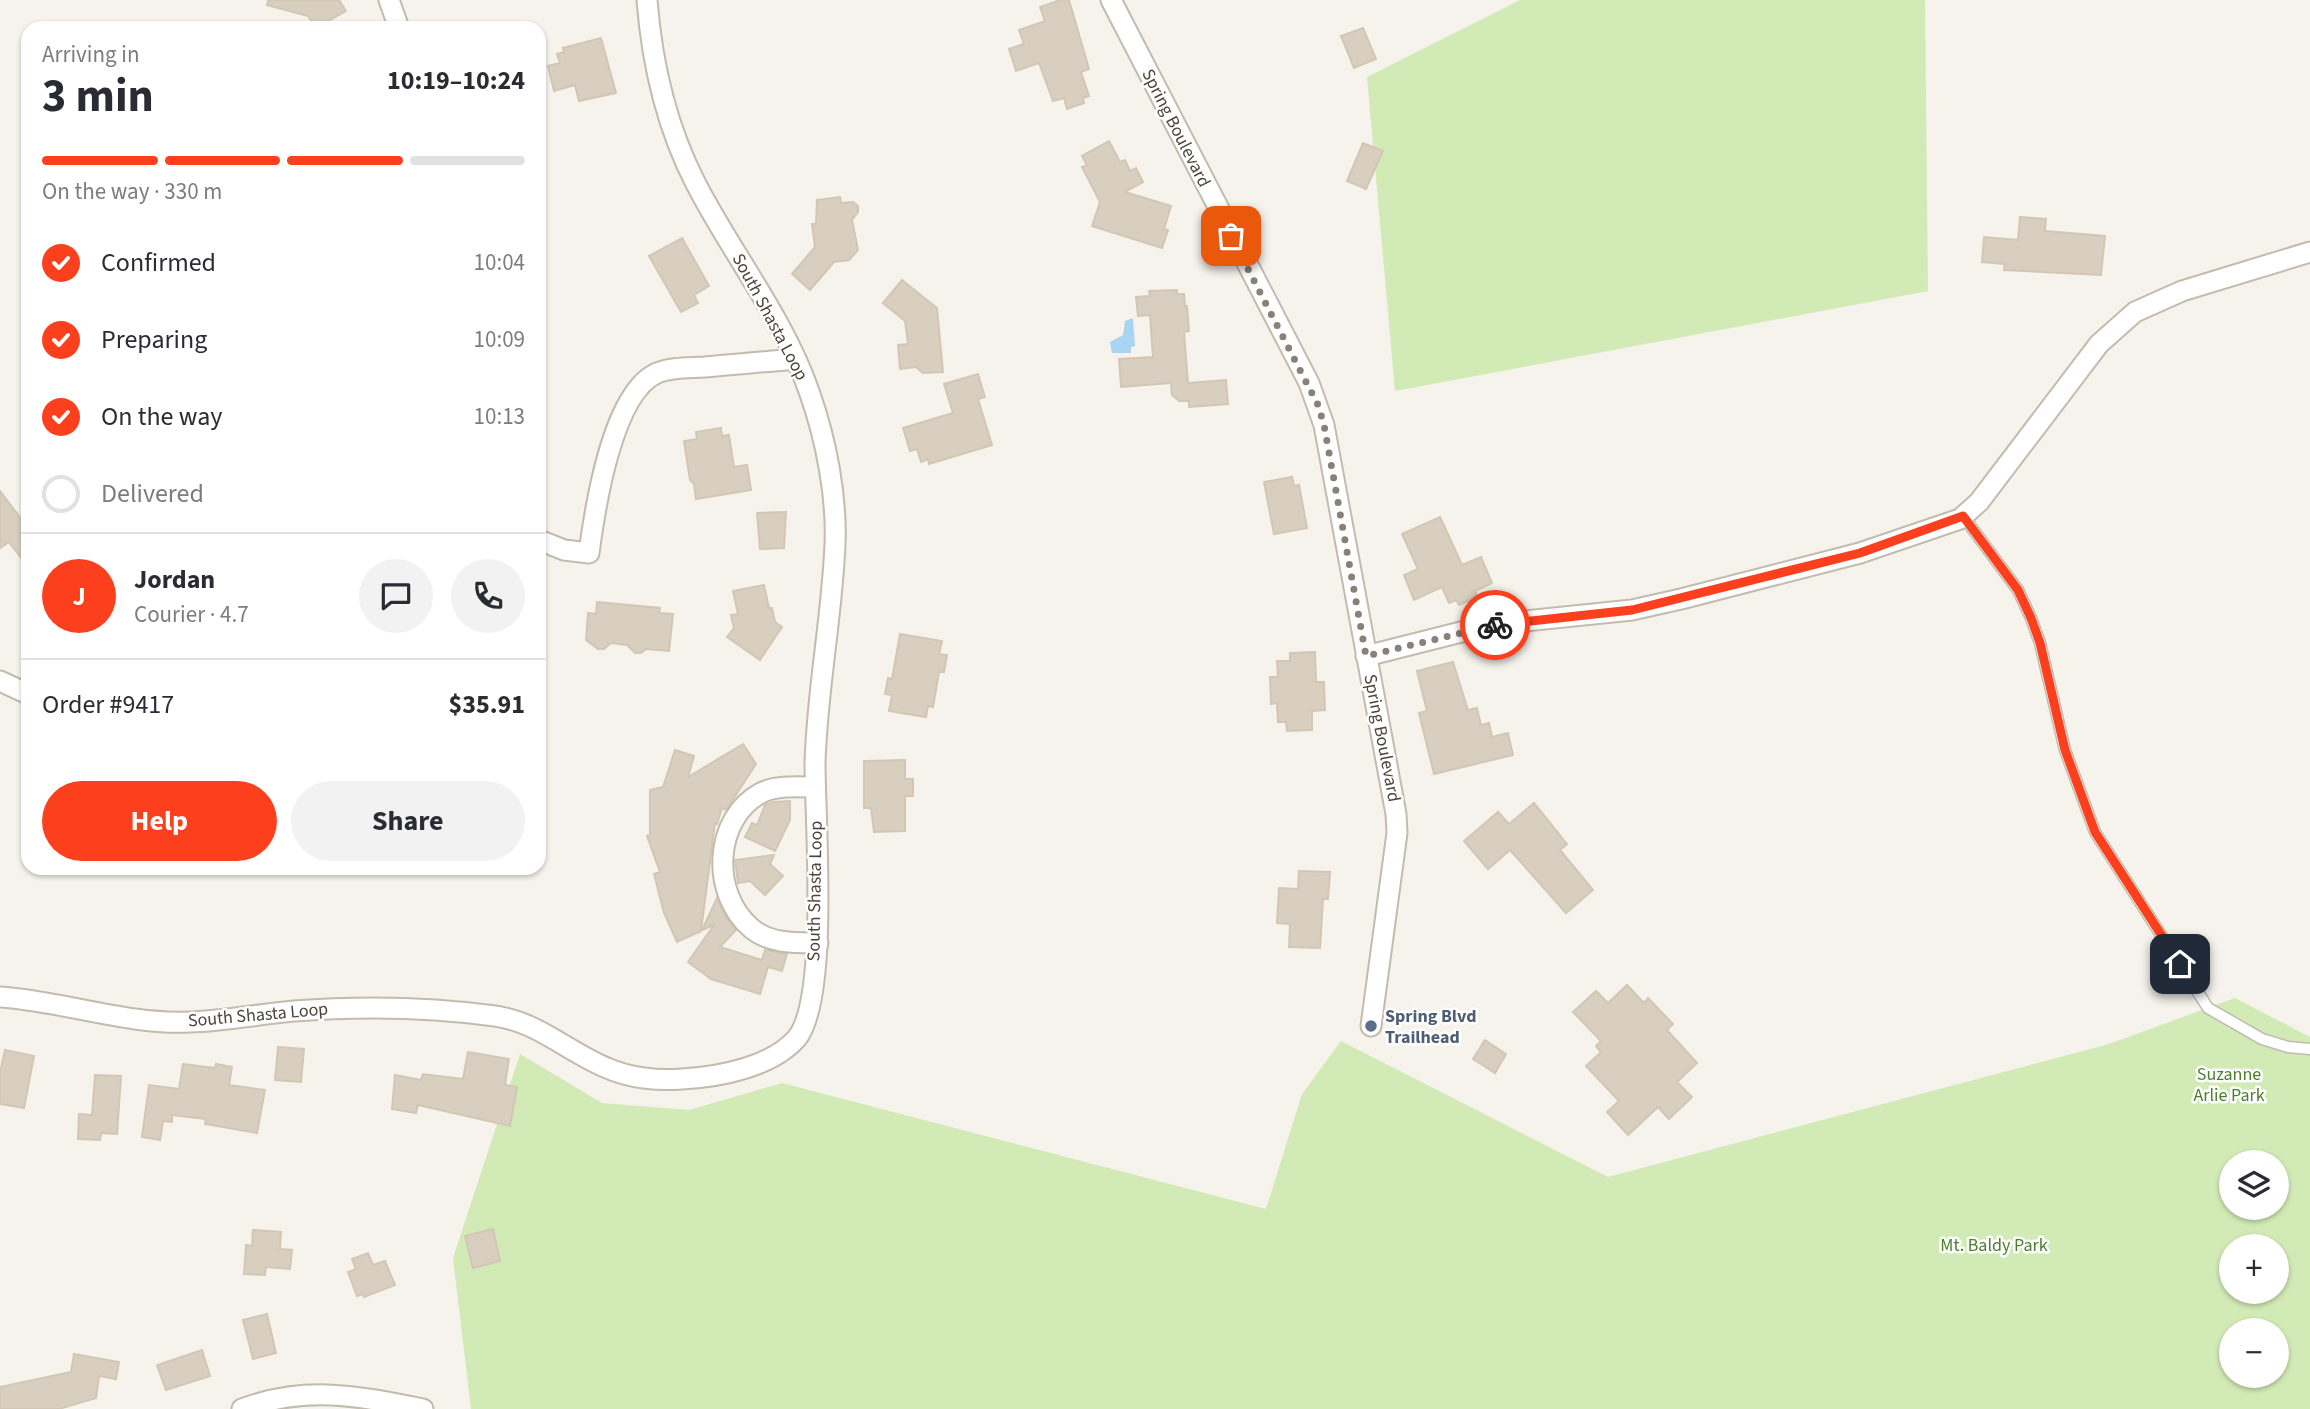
<!DOCTYPE html>
<html lang="en">
<head>
<meta charset="utf-8">
<style>
	:root { --surface:#fff; --page:#f2f2f3; --text:#2b2b33; --muted:#7c7c81; --line:#e1e1e2; --accent:#fc3f1d }
	body { margin:0; font-family:"Source Sans 3",sans-serif; background:var(--page); color:var(--text); height:100vh; display:flex; flex-direction:column; font-size:26px; white-space:nowrap }
	* { box-sizing:border-box; margin:0 }
	p { font-size:23px; color:var(--muted) }
	.icon { flex:none; width:38px; height:38px; fill:none; stroke:currentColor; stroke-width:2; stroke-linecap:round; stroke-linejoin:round }
	.map { position:relative; flex:1; overflow:hidden }
	.drawer { position:absolute; left:21px; top:21px; width:525px; height:854px; display:flex; flex-direction:column; background:var(--surface); border-radius:21px; box-shadow:0 2px 5px #0004 }
	.drawer>* { flex:none }
	.controls { position:absolute; left:2219px; top:1150px; display:grid; gap:14px }
	.controls a { display:grid; place-items:center; width:70px; height:70px; border-radius:50%; background:var(--surface); box-shadow:0 2px 5px #0004; font-size:35px }
	.pin { position:absolute; display:grid; place-items:center; width:60px; height:60px; color:#fff; margin:-30px; border-radius:14px; box-shadow:0 4px 10px #0006 }
	.courier { position:absolute; display:grid; place-items:center; width:70px; height:70px; margin:-35px; border:5px solid #fc3f1d; border-radius:50%; background:#fff; color:#222; box-shadow:0 2px 9px #0007 }
	.headline em { font-style:normal; font-weight:700 }
	.headline div { display:flex; flex-direction:column-reverse }
	.headline { display:flex; align-items:center; justify-content:space-between; height:119px; padding:0 21px }
	h1 { font-size:46px; font-weight:700; line-height:52px }
	.bar { display:grid; grid-template-columns:repeat(4,1fr); gap:10px 7px; align-content:center; height:84px; padding:0 21px }
	.bar i { height:9px; border-radius:5px; background:var(--line) }
	.bar .active { background:var(--accent) }
	.bar p { grid-column:span 4 }
	.line { display:flex; align-items:center; gap:18px; padding:0 21px; border-top:2px solid var(--line) }
	.line div { flex:1 }
	.round { display:grid; place-items:center; flex:none; width:74px; height:74px; border-radius:37px; background:var(--page) }
	ol { padding:0 21px; list-style:none }
	li { display:flex; align-items:center; gap:21px; height:77px }
	li p { margin-inline-start:auto }
	li .icon { padding:7px; border-radius:50%; background:var(--accent); color:#fff; stroke-width:4 }
	li:last-child { color:var(--muted) }
	li i { width:38px; height:38px; border:4px solid var(--line); border-radius:50% }
	.button { display:flex; gap:14px; margin-top:auto; padding:14px 21px }
	.button a { flex:1; height:80px; border-radius:42px; background:var(--accent); color:#fff; font-size:28px; font-weight:700; line-height:80px; text-align:center }
	.button a+a { background:var(--page); color:var(--text) }
	.map>svg:first-child { display:block }
	.green { fill:#d2eab5; fill-rule:evenodd }
	.water { fill:#a9d4f2 }
	.building { fill:#d8cfc1; stroke:#d3c7b4; stroke-width:2 }
	.lines { fill:none; stroke-linecap:round; stroke-linejoin:round }
	.service-casing { stroke:#c2bbae; stroke-width:13 }
	.minor-casing { stroke:#c2bbae; stroke-width:23 }
	.service { stroke:#fff; stroke-width:10 }
	.minor { stroke:#fff; stroke-width:19 }
	.done { stroke:#878178; stroke-width:7; stroke-dasharray:0 12.6 }
	.route { stroke:#fc3f1d; stroke-width:9 }
	.service-dot { fill:#5c6f8a; stroke:#fff; stroke-width:2.5 }
	.labels { text-anchor:middle; dominant-baseline:central; stroke-width:5; stroke-linejoin:round; paint-order:stroke }
	.street-label { font-size:18px; fill:#4b4439; stroke:#fff }
	.service-label { font-size:18px; font-weight:bold; fill:#4e5e75; stroke:#fff; text-anchor:start }
	.park-label { font-size:18px; fill:#4a7f2a; stroke:#fff }
</style>
</head>
<body>
<div class="map">
<svg width="2310" height="1409" viewBox="0 0 2310 1409">
	<rect width="100%" height="100%" fill="#f6f3ec"/>
	<g class="green">
		<polygon points="1520,0 1925,0 1928,291 1395,391 1367,77"/>
		<path d="M2235,998l75,39v372h-1839l-18,-151 67,-204 82,49 87,7 93,-27 484,126 36,-115 39,-53 267,136 501,-133zM2231,1162h46v46h-46zM2231,1246h46v46h-46zM2231,1330h46v46h-46z"/>
	</g>
	<polygon class="water" points="1133,318 1135,346 1131,347 1131,353 1112,353 1110,342 1123,335 1125,321"/>
	<g class="building">
		<polygon points="268,0 339,0 346,11 316,28 308,16 267,5"/>
		<polygon points="1060,0 1069,0 1089,69 1081,72 1089,96 1083,98 1084,103 1067,109 1064,98 1053,101 1039,63 1016,71 1009,49 1024,44 1019,30 1045,21 1040,7"/>
		<polygon points="1363,28 1376,59 1354,68 1341,36"/>
		<polygon points="601,38 616,93 579,101 575,85 554,91 548,66 560,63 557,54 564,52 563,48"/>
		<polygon points="1109,141 1120,162 1125,160 1130,171 1136,168 1143,182 1125,192 1171,206 1164,229 1168,230 1162,248 1092,226 1100,202 1082,167 1087,165 1082,156"/>
		<polygon points="1363,143 1383,151 1366,189 1347,181"/>
		<polygon points="840,197 841,203 853,202 858,206 858,212 852,220 858,250 849,260 834,262 810,290 792,274 815,247 812,224 816,224 817,200"/>
		<polygon points="2020,217 2046,219 2045,231 2105,236 2101,275 2004,270 2005,264 1982,262 1984,237 2018,240"/>
		<polygon points="682,238 709,286 694,295 698,303 681,312 649,256"/>
		<polygon points="902,280 937,308 943,372 923,373 916,367 900,369 898,345 908,344 905,321 883,303"/>
		<polygon points="1177,290 1177,294 1184,294 1185,306 1187,306 1189,331 1184,332 1188,383 1226,380 1228,404 1189,407 1189,401 1179,401 1172,395 1171,383 1121,387 1119,359 1153,357 1150,315 1138,316 1136,297 1150,296 1149,291"/>
		<polygon points="978,374 985,397 978,399 992,445 929,464 928,459 921,462 917,449 910,451 903,428 953,413 944,384"/>
		<polygon points="721,428 722,436 729,435 734,467 747,465 751,490 696,499 694,484 690,480 684,441 697,439 696,432"/>
		<polygon points="1292,477 1294,486 1299,485 1307,528 1274,534 1264,482"/>
		<polygon points="0,491 28,528 28,567 9,542 0,548"/>
		<polygon points="786,512 784,548 760,549 757,513"/>
		<polygon points="1440,517 1462,565 1481,557 1492,583 1475,591 1478,597 1459,605 1456,600 1449,603 1442,587 1414,600 1404,575 1418,569 1402,534"/>
		<polygon points="764,585 769,608 772,608 775,622 782,627 760,660 727,637 734,628 731,615 738,614 733,591"/>
		<polygon points="597,602 660,608 659,613 673,614 669,651 646,649 641,653 635,653 627,645 611,643 604,649 598,649 586,640 588,613 596,614"/>
		<polygon points="900,634 942,641 939,654 947,655 944,672 939,672 933,707 928,706 926,717 889,711 892,695 885,694 888,678 892,679"/>
		<polygon points="1315,652 1316,682 1324,682 1325,710 1312,711 1312,730 1287,731 1286,722 1278,722 1277,703 1271,704 1270,677 1278,677 1277,661 1290,661 1290,653"/>
		<polygon points="1453,662 1468,710 1477,708 1481,725 1489,723 1492,737 1508,733 1513,755 1434,774 1419,713 1427,711 1417,671"/>
		<polygon points="743,744 756,764 728,807 726,810 722,808 717,824 715,823 701,931 677,942 664,913 654,874 660,872 647,836 650,835 650,790 663,787 675,750 694,756 688,777"/>
		<polygon points="905,760 905,779 913,779 913,796 905,796 905,831 874,832 871,808 864,808 864,761"/>
		<polygon points="790,801 790,820 775,851 745,837 752,823 757,825 765,805 773,802"/>
		<polygon points="1534,803 1567,844 1560,850 1593,890 1566,913 1510,850 1488,869 1464,841 1498,812 1509,824"/>
		<polygon points="774,855 770,864 783,876 765,895 750,881 738,883 735,860"/>
		<polygon points="1299,871 1330,872 1328,899 1323,899 1320,948 1289,947 1290,924 1277,923 1279,888 1298,889"/>
		<polygon points="717,898 727,919 736,930 720,947 762,960 765,950 787,954 782,971 768,967 760,994 711,979 688,962 714,925 702,930"/>
		<polygon points="1627,985 1644,1003 1648,998 1673,1024 1667,1030 1697,1063 1677,1082 1692,1097 1669,1119 1658,1107 1628,1135 1607,1112 1619,1101 1586,1066 1601,1052 1596,1046 1601,1041 1573,1012 1596,991 1608,1003"/>
		<polygon points="1485,1040 1506,1054 1495,1073 1473,1059"/>
		<polygon points="278,1047 304,1049 301,1082 275,1080"/>
		<polygon points="5,1050 34,1056 24,1108 0,1104 0,1073"/>
		<polygon points="468,1052 509,1059 505,1085 517,1087 510,1126 418,1105 416,1113 392,1109 395,1075 421,1080 423,1074 463,1079"/>
		<polygon points="183,1064 215,1068 216,1064 232,1067 229,1085 265,1090 257,1133 205,1124 206,1119 172,1115 172,1122 163,1121 160,1140 142,1137 149,1085 179,1089"/>
		<polygon points="95,1075 121,1076 117,1134 101,1133 100,1140 78,1139 79,1114 92,1115"/>
		<polygon points="493,1229 500,1261 473,1268 465,1236"/>
		<polygon points="253,1230 281,1232 280,1249 292,1250 290,1269 266,1267 265,1275 244,1274 246,1245 252,1246"/>
		<polygon points="368,1253 373,1265 385,1261 395,1285 364,1297 363,1294 357,1296 348,1272 356,1269 352,1259"/>
		<polygon points="267,1314 276,1353 253,1359 243,1320"/>
		<polygon points="202,1350 210,1376 166,1390 157,1365"/>
		<polygon points="74,1354 119,1362 116,1379 99,1376 96,1398 59,1409 0,1409 0,1387 71,1372"/>
	</g>
	<g class="lines">
		<defs>
			<polyline id="service" points="1963,516 2018,590 2031,618 2040,643 2065,750 2095,832 2208,1008 2262,1039 2288,1047 2310,1049"/>
			<g id="minor">
				<polyline points="389,0 399,28"/>
				<polyline points="1111,0 1309,383 1324,425 1396,814 1397,833 1371,1026"/>
				<path d="M539,540l25,10 25,3c6,-45 23,-160 68,-180 14,-6 32,-5 48,-6 30,-3 60,-5 90,-8"/>
				<polyline points="1366,656 1473,629 1515,622 1632,610 1681,599 1860,553 1960,519 1979,502 2099,344 2135,312 2182,291 2310,252"/>
				<polyline points="0,681 28,694"/>
				<path d="M815,787c-16,0 -39,-2 -54,6 -47,25 -51,100 -10,135 19,16 44,15 67,15"/>
				<path d="M0,997c63,4 126,28 190,25 35,-1 70,-8 104,-11 67,-5 135,-4 201,5 43,6 73,36 112,52 22,10 51,13 75,11 37,-2 90,-12 115,-41 32,-40 18,-218 18,-275 2,-73 17,-145 20,-219 2,-48 -9,-104 -25,-150 -26,-76 -78,-140 -114,-210 -30,-58 -44,-120 -49,-184"/>
				<path d="M242,1409c63,-24 117,-13 181,0"/>
			</g>
		</defs>
		<use href="#service" class="service-casing"/>
		<use href="#minor" class="minor-casing"/>
		<use href="#service" class="service"/>
		<use href="#minor" class="minor"/>
	</g>
	<g class="lines">
		<polyline class="done" points="1231,236 1318,405 1324,425 1366,656 1495,625"/>
		<polyline class="route" points="1495,625 1632,610 1860,553 1963,516 2018,590 2031,618 2040,643 2065,750 2095,832 2180,964"/>
	</g>
	<circle class="service-dot" cx="1371" cy="1026" r="7"/>
	<g class="labels">
		<g class="street-label">
			<text transform="translate(1176 128) rotate(63)">Spring Boulevard</text>
			<text transform="translate(770 317) rotate(62)">South Shasta Loop</text>
			<text transform="translate(1382 738) rotate(79)">Spring Boulevard</text>
			<text transform="translate(815 891) rotate(-89)">South Shasta Loop</text>
			<text transform="translate(258 1015) rotate(-5)">South Shasta Loop</text>
		</g>
		<g class="service-label">
			<text x="1385" y="1016">Spring Blvd<tspan x="1385" dy="21">Trailhead</tspan></text>
		</g>
		<g class="park-label">
			<text x="2229" y="1074">Suzanne<tspan x="2229" dy="21">Arlie Park</tspan></text>
			<text x="1994" y="1245">Mt. Baldy Park</text>
		</g>
	</g>
</svg>
<div class="controls">
<a><svg class="icon" aria-label="layers" viewBox="0 0 24 24"><path d="M12 4l9 5-9 5-9-5zM3 14l9 5 9-5"/></svg></a>
<a>+</a>
<a>−</a>
</div>
<div class="pin" style="left:1231px;top:236px;background:#ea580c"><svg class="icon" aria-label="bag" viewBox="0 0 24 24"><path d="M5 8h14l-1 12H6zM9 8a3 3 0 0 1 6 0"/></svg></div>
<div class="pin" style="left:2180px;top:964px;background:#1f2937"><svg class="icon" aria-label="home" viewBox="0 0 24 24"><path d="M3 11l9-7 9 7M6 9v11h12V9"/></svg></div>
<div class="courier" style="left:1495px;top:625px"><svg class="icon" aria-label="bike" viewBox="0 0 24 24"><circle cx="6" cy="16" r="4"/><circle cx="18" cy="16" r="4"/><path d="M6 16l4-8h5l3 8M10 8l3 8H6M13 5h3"/></svg></div>
<section class="drawer">
<div class="headline"><div><h1>3 min</h1><p>Arriving in</p></div><em>10:19–10:24</em></div>
<div class="bar"><i class="active"></i><i class="active"></i><i class="active"></i><i></i><p>On the way · 330 m</p></div>
<ol>
<li><svg class="icon" aria-label="check" viewBox="0 0 24 24"><path d="M5 12l5 5 9-10"/></svg>Confirmed<p>10:04</p></li>
<li><svg class="icon" aria-label="check" viewBox="0 0 24 24"><path d="M5 12l5 5 9-10"/></svg>Preparing<p>10:09</p></li>
<li><svg class="icon" aria-label="check" viewBox="0 0 24 24"><path d="M5 12l5 5 9-10"/></svg>On the way<p>10:13</p></li>
<li><i></i>Delivered</li>
</ol>
<div class="line" style="height:126px"><b class="round" style="background:var(--accent);color:#fff">J</b><div><b>Jordan</b><p>Courier · 4.7</p></div><a class="round"><svg class="icon" aria-label="chat" viewBox="0 0 24 24"><path d="M4 5h16v11H9l-5 4z"/></svg></a><a class="round"><svg class="icon" aria-label="phone" viewBox="0 0 24 24"><path d="M5 4h4l2 5-3 2q2 4 5 5l2-3 5 2v4C11 20 4 13 5 4z"/></svg></a></div>
<div class="line" style="height:91px"><div>Order #9417</div><b>$35.91</b></div>
<div class="button"><a>Help</a><a>Share</a></div>
</section>
</div>
</body>
</html>
